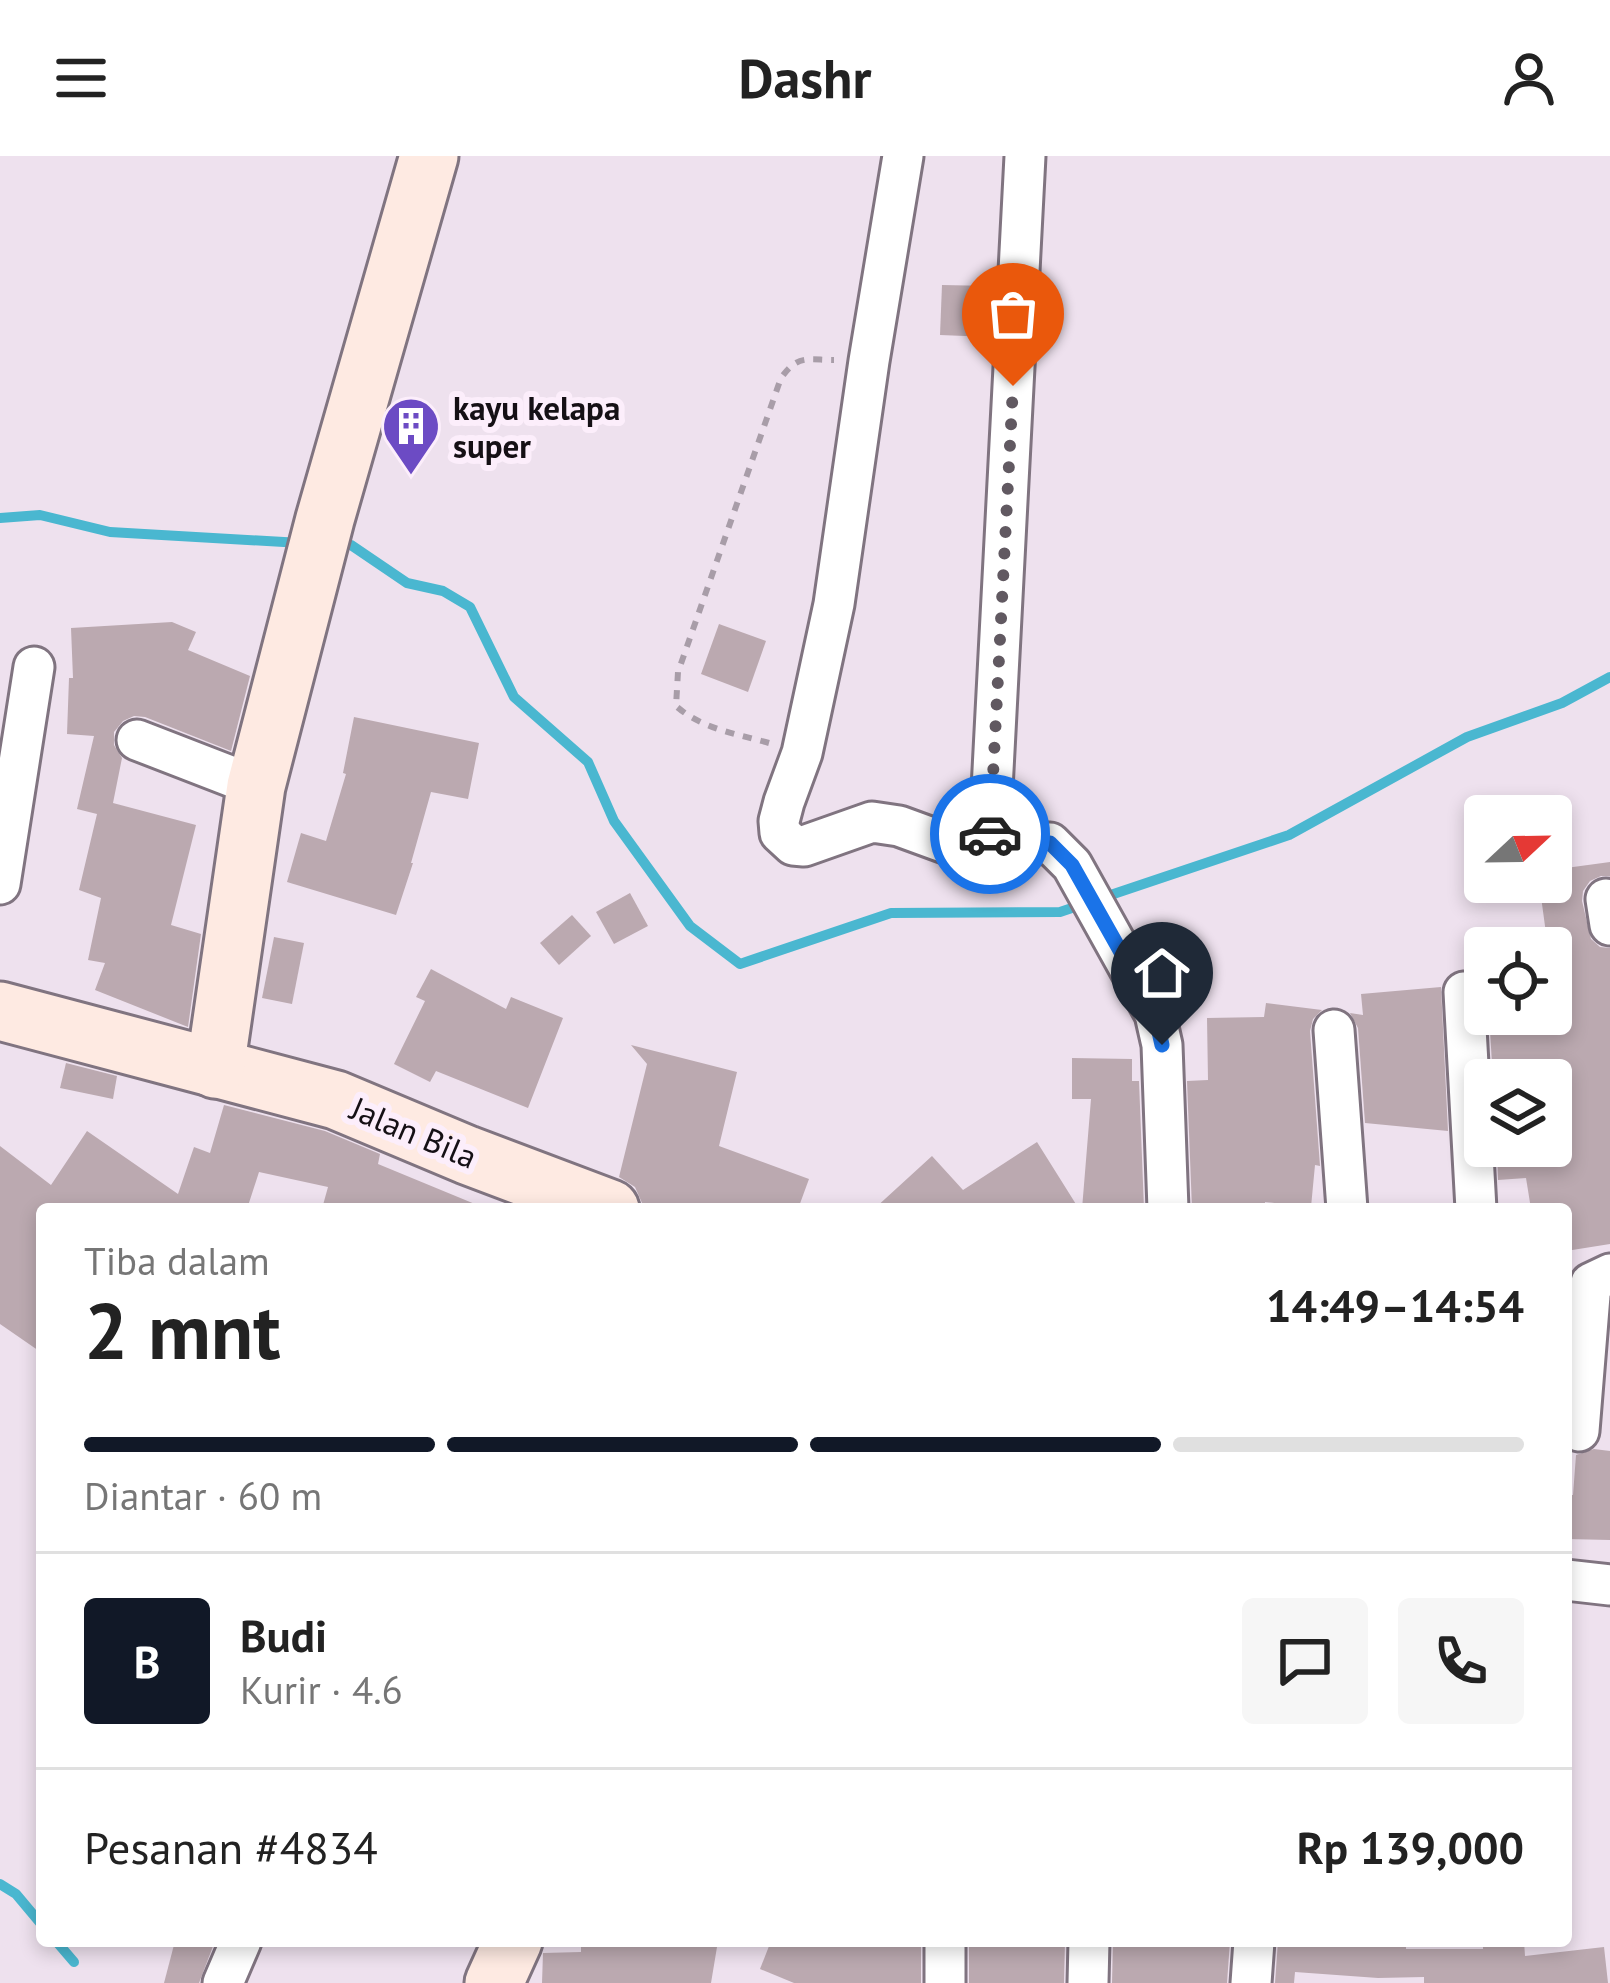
<!DOCTYPE html>
<html lang="id">
<head>
<meta charset="utf-8">
<style>
	:root { --surface:#fff; --page:#f6f6f6; --text:#222; --muted:#767676; --line:#e0e0e0; --accent:#111827 }
	body { margin:0; font-family:"PT Sans",sans-serif; background:var(--page); color:var(--text); height:100vh; display:flex; flex-direction:column; font-size:45px; white-space:nowrap }
	* { box-sizing:border-box; margin:0 }
	p { font-size:39px; color:var(--muted) }
	.icon { flex:none; width:66px; height:66px; fill:none; stroke:currentColor; stroke-width:2; stroke-linecap:round; stroke-linejoin:round }
	.map { position:relative; flex:1; overflow:hidden }
	.drawer { position:absolute; left:36px; top:1047px; width:1536px; height:744px; display:flex; flex-direction:column; background:var(--surface); border-radius:12px; box-shadow:0 6px 18px #0003 }
	.drawer>* { flex:none }
	.needle { width:78px; rotate:68deg }
	.tools { position:absolute; left:1464px; top:639px; display:grid; gap:24px }
	.tools a { display:grid; place-items:center; width:108px; height:108px; border-radius:12px; background:var(--surface); box-shadow:0 6px 18px #0003; font-size:60px }
	.pin { position:absolute; display:grid; place-items:center; width:102px; height:102px; color:#fff; margin:-123px -51px; border-radius:50% 50% 50% 0; rotate:-45deg; box-shadow:0 0 12px #0007 }
	.pin .icon { rotate:45deg }
	.courier { position:absolute; display:grid; place-items:center; width:120px; height:120px; margin:-60px; border:9px solid #1a73e8; border-radius:50%; background:#fff; color:#222; box-shadow:0 3px 15px #0007 }
	.summary em { font-style:normal; font-weight:700 }
	.summary div { display:flex; flex-direction:column-reverse }
	.summary { display:flex; align-items:center; justify-content:space-between; height:204px; padding:0 48px }
	h1 { font-size:78px; font-weight:700; line-height:90px }
	.bar { display:grid; grid-template-columns:repeat(4,1fr); gap:18px 12px; align-content:center; height:144px; padding:0 48px }
	.bar i { height:15px; border-radius:9px; background:var(--line) }
	.bar .on { background:var(--accent) }
	.bar p { grid-column:span 4 }
	.line { display:flex; align-items:center; gap:30px; padding:0 48px; border-top:3px solid var(--line) }
	.line div { flex:1 }
	.round { display:grid; place-items:center; flex:none; width:126px; height:126px; border-radius:12px; background:var(--page) }
	header { display:flex; justify-content:space-between; align-items:center; height:156px; padding:0 48px; background:var(--surface); font-size:54px; font-weight:700 }
	.map>svg:first-child { display:block }
	.lines { fill:none; stroke-linecap:round; stroke-linejoin:round }
	.stream { stroke:#4ab7d0; stroke-width:10 }
	.building { fill:#bba9b0 }
	.street-casing { stroke:#807480; stroke-width:45 }
	.secondary-casing { stroke:#807480; stroke-width:63 }
	.path { stroke:#a89da8; stroke-width:6; stroke-dasharray:9 9; stroke-linecap:butt }
	.street { stroke:#fff; stroke-width:39 }
	.secondary { stroke:#feeae2; stroke-width:57 }
	.done { stroke:#615961; stroke-width:12; stroke-dasharray:0 21.6 }
	.route { stroke:#1a73e8; stroke-width:15 }
	.labels { text-anchor:middle; dominant-baseline:central; stroke-width:12; stroke-linejoin:round; paint-order:stroke }
	.poi-label { font-size:33px; font-weight:bold; fill:#151015; stroke:#fceefb; text-anchor:start }
	.street-label { font-size:33px; fill:#151015; stroke:#fceefb }
</style>
</head>
<body>
<header><svg class="icon" aria-label="menu" viewBox="0 0 24 24"><path d="M4 6h16M4 12h16M4 18h16"/></svg>Dashr<svg class="icon" aria-label="person" viewBox="0 0 24 24"><circle cx="12" cy="8" r="4"/><path d="M4 21q1-7 8-7t8 7"/></svg></header>
<div class="map">
<svg width="1610" height="1827" viewBox="0 0 1610 1827">
	<rect width="100%" height="100%" fill="#eee1ee"/>
	<g class="lines">
		<g class="stream">
			<polyline points="0,362 40,359 110,376 301,387"/>
			<polyline points="338,389 351,389 407,427 443,435 470,451 514,541 588,606 614,665 690,770 740,808 891,757 1060,756 1289,679 1467,581 1562,547 1610,521"/>
			<polyline points="0,1728 16,1738 42,1769"/>
			<polyline points="56,1785 74,1806"/>
		</g>
	</g>
	<g class="building">
		<polygon points="942,129 992,130 990,181 940,179"/>
		<polygon points="172,466 196,476 188,494 250,520 231,595 145,561 134,560 123,565 114,576 114,589 122,602 113,647 196,669 171,769 201,778 188,871 95,834 105,807 88,804 101,742 79,734 97,658 77,653 94,580 67,578 69,522 73,522 71,472"/>
		<polygon points="719,468 766,485 748,536 701,518"/>
		<polygon points="354,561 479,587 468,643 431,636 411,707 413,707 396,759 287,726 301,677 326,685 346,618 343,617"/>
		<polygon points="1610,706 1610,720 1601,720 1590,725 1583,735 1582,745 1591,783 1600,791 1610,792 1610,1088 1566,1095 1566,1053 1531,1053 1526,1022 1498,1024 1497,990 1551,990 1551,979 1568,977 1559,919 1493,924 1489,858 1551,858 1551,792 1548,792 1539,726 1551,726 1551,714"/>
		<polygon points="630,737 648,770 614,788 596,756"/>
		<polygon points="572,759 591,780 559,809 540,787"/>
		<polygon points="274,781 304,787 292,848 262,842"/>
		<polygon points="431,813 506,853 511,841 563,862 528,952 436,915 430,926 394,908 425,845 416,841"/>
		<polygon points="1441,831 1448,975 1365,967 1358,872 1350,857 1363,859 1361,838"/>
		<polygon points="1266,847 1322,854 1313,863 1310,875 1320,1010 1315,1009 1311,1051 1265,1046 1265,1053 1192,1053 1187,925 1208,924 1207,862 1264,861"/>
		<polygon points="631,889 737,916 719,990 809,1023 798,1053 653,1053 642,1047 635,1031 619,1021 647,908"/>
		<polygon points="1072,902 1132,903 1132,925 1139,925 1144,1053 1082,1053 1091,943 1072,943"/>
		<polygon points="66,907 117,920 113,943 60,932"/>
		<polygon points="224,949 325,975 380,998 378,1008 487,1053 339,1053 323,1049 328,1031 259,1016 247,1053 42,1053 42,1197 0,1168 0,990 51,1029 87,975 178,1038 194,991 210,997"/>
		<polygon points="1037,986 1079,1053 874,1053 932,1000 963,1034"/>
		<polygon points="1594,1293 1610,1295 1610,1384 1566,1383 1566,1339 1573,1339 1576,1299"/>
		<polygon points="175,1785 215,1785 199,1827 164,1827"/>
		<polygon points="581,1785 718,1785 711,1827 542,1827 543,1797 581,1796"/>
		<polygon points="771,1785 921,1785 921,1827 794,1827 760,1813"/>
		<polygon points="969,1785 1065,1785 1064,1827 969,1827"/>
		<polygon points="1113,1785 1230,1785 1227,1827 1112,1827"/>
		<polygon points="1278,1785 1406,1785 1406,1793 1483,1793 1483,1785 1524,1785 1525,1800 1604,1791 1608,1827 1424,1827 1424,1821 1378,1822 1295,1816 1294,1827 1275,1827"/>
	</g>
	<g class="lines">
		<defs>
			<g id="street">
				<polyline points="903,0 869,205 834,448 802,597 784,646 779,665 780,677 793,689 804,690 872,666 899,670 951,689 989,691 1050,687 1072,709 1155,858 1162,889 1168,1053"/>
				<polyline points="137,584 256,630"/>
				<polyline points="989,691 1025,0"/>
				<polyline points="0,728 34,511"/>
				<polyline points="1606,743 1610,769"/>
				<polyline points="1464,836 1476,1053"/>
				<polyline points="1334,874 1347,1053"/>
				<polyline points="1579,1275 1591,1127 1610,1118"/>
				<polyline points="1566,1424 1610,1429"/>
				<polyline points="945,1785 945,1827"/>
				<polyline points="223,1827 241,1785"/>
				<polyline points="1088,1827 1089,1785"/>
				<polyline points="1251,1827 1254,1785"/>
			</g>
			<g id="secondary">
				<polyline points="0,855 336,944 467,999 610,1053"/>
				<polyline points="215,913 256,630 325,363 429,0"/>
				<polyline points="494,1827 513,1785"/>
			</g>
		</defs>
		<use href="#street" class="street-casing"/>
		<use href="#secondary" class="secondary-casing"/>
		<path class="path" d="M769,587c-32,-9 -67,-14 -93,-37l2,-34 103,-294c17,-24 26,-18 53,-18"/>
		<use href="#street" class="street"/>
		<use href="#secondary" class="secondary"/>
	</g>
	<g class="lines">
		<polyline class="done" points="990,678 1013,230"/>
		<polyline class="route" points="990,678 989,692 1050,687 1072,709 1135,821 1155,858 1162,889"/>
	</g>
	<defs>
		<symbol id="building-pin" viewBox="-11 -11 22 30"><path d="M0 17L-7.5 6A9.5 9.5 0 1 1 7.5 6Z" fill="#6c4bc4" stroke="#fceefb"/><path d="M-4-6H4V6H1V3H-1V6H-4ZM-2.5-4.3h1.7v1.8h-1.7ZM.8-4.3h1.7v1.8H.8ZM-2.5-1h1.7V.8h-1.7ZM.8-1h1.7V.8H.8Z" fill="#fff"/></symbol>
	</defs>
	<g fill-rule="evenodd">
		<use href="#building-pin" x="378" y="237" width="66" height="90"/>
	</g>
	<g class="labels">
		<g class="poi-label">
			<text x="453" y="251">kayu kelapa<tspan x="453" dy="38">super</tspan></text>
		</g>
		<g class="street-label">
			<text transform="translate(414 976) rotate(23)">Jalan Bila</text>
		</g>
	</g>
</svg>
<div class="tools">
<a><svg class="needle" viewBox="-14 -14 28 28"><path d="M0-13l5 13h-10z" fill="#e53935"/><path d="M0 13l5-13h-10z" fill="#767676"/></svg></a>
<a><svg class="icon" aria-label="locate" viewBox="0 0 24 24"><circle cx="12" cy="12" r="6"/><path d="M12 2v4M12 18v4M2 12h4M18 12h4"/></svg></a>
<a><svg class="icon" aria-label="layers" viewBox="0 0 24 24"><path d="M12 4l9 5-9 5-9-5zM3 14l9 5 9-5"/></svg></a>
</div>
<div class="pin" style="left:1013px;top:230px;background:#ea580c"><svg class="icon" aria-label="bag" viewBox="0 0 24 24"><path d="M5 8h14l-1 12H6zM9 8a3 3 0 0 1 6 0"/></svg></div>
<div class="pin" style="left:1162px;top:889px;background:#1f2937"><svg class="icon" aria-label="home" viewBox="0 0 24 24"><path d="M3 11l9-7 9 7M6 9v11h12V9"/></svg></div>
<div class="courier" style="left:990px;top:678px"><svg class="icon" aria-label="car" viewBox="0 0 24 24"><path d="M5 17H2v-5l4-1 3-4h7l3 4 3 1v5h-3M9 17h6M6 11h13"/><circle cx="7" cy="17" r="2"/><circle cx="17" cy="17" r="2"/></svg></div>
<section class="drawer">
<div class="summary"><div><h1>2 mnt</h1><p>Tiba dalam</p></div><em>14:49–14:54</em></div>
<div class="bar"><i class="on"></i><i class="on"></i><i class="on"></i><i></i><p>Diantar · 60 m</p></div>
<div class="line" style="height:216px"><b class="round" style="background:var(--accent);color:#fff">B</b><div><b>Budi</b><p>Kurir · 4.6</p></div><a class="round"><svg class="icon" aria-label="chat" viewBox="0 0 24 24"><path d="M4 5h16v11H9l-5 4z"/></svg></a><a class="round"><svg class="icon" aria-label="phone" viewBox="0 0 24 24"><path d="M5 4h4l2 5-3 2q2 4 5 5l2-3 5 2v4C11 20 4 13 5 4z"/></svg></a></div>
<div class="line" style="height:156px"><div>Pesanan #4834</div><b>Rp 139,000</b></div>
</section>
</div>
</body>
</html>
